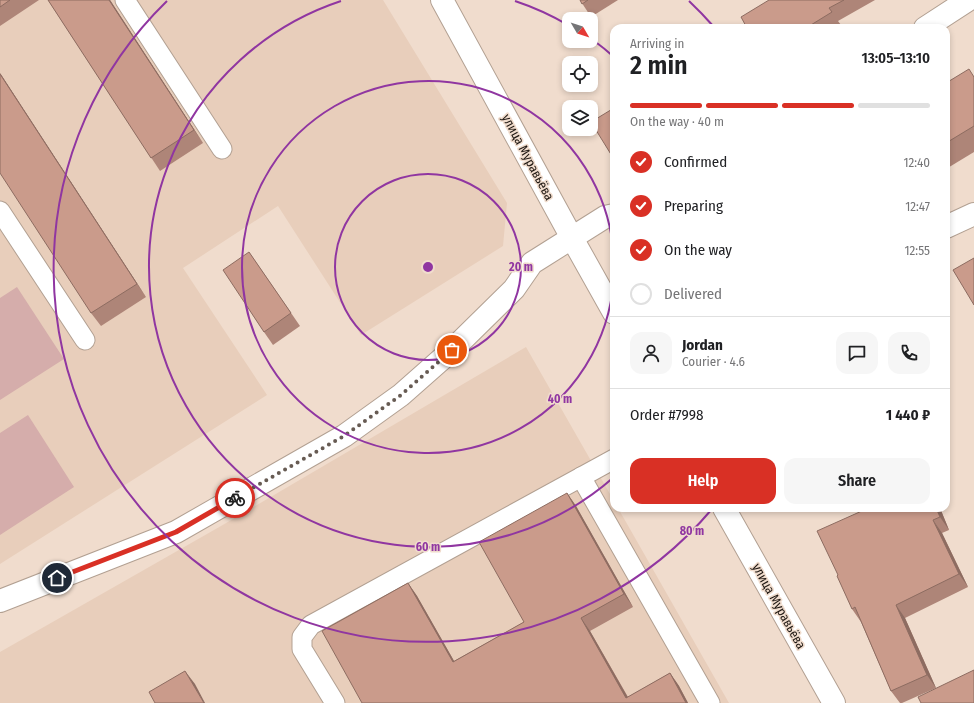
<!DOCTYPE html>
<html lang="en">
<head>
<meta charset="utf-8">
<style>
	:root { --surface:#fff; --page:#f6f6f6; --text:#202124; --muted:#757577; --line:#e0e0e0; --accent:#d93025 }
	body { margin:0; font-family:"Fira Sans Condensed",sans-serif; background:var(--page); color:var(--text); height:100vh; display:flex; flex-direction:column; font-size:15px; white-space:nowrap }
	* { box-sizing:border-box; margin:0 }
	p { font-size:13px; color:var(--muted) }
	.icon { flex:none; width:22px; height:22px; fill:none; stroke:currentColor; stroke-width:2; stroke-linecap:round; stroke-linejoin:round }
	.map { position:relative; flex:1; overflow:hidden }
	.details { position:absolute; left:610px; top:24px; width:340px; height:488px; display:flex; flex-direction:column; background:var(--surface); border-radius:12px; box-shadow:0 2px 6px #0003 }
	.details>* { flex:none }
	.needle { width:26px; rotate:129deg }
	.buttons { position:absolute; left:562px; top:12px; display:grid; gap:8px }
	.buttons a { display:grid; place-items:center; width:36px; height:36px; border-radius:8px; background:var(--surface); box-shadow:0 2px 6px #0003; font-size:20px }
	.pin { position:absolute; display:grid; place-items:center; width:34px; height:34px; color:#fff; margin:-17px; border:2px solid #fff; border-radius:50%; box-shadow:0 1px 4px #0007 }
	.courier { position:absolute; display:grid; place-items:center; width:40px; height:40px; margin:-20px; border:3px solid #d93025; border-radius:50%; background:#fff; color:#222; box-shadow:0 1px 5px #0007 }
	.headline em { font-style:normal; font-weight:600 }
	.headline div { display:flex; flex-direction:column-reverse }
	.headline { display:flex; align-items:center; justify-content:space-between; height:68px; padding:0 20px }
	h1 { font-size:26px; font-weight:600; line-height:30px }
	.bar { display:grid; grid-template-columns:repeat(4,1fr); gap:6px 4px; align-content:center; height:48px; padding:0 20px }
	.bar i { height:5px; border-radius:3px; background:var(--line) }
	.bar .current { background:var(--accent) }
	.bar p { grid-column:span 4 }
	.line { display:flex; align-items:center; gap:10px; padding:0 20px; border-top:1px solid var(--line) }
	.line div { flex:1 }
	.round { display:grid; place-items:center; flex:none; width:42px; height:42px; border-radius:12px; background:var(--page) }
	ol { padding:0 20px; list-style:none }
	li { display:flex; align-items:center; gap:12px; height:44px }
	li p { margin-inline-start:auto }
	li .icon { padding:4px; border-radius:50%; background:var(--accent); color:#fff; stroke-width:4 }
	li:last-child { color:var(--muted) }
	li i { width:22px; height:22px; border:2px solid var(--line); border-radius:50% }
	.primary-button { display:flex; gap:8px; margin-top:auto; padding:8px 20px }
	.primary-button a { flex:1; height:46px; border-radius:12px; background:var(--accent); color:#fff; font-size:16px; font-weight:600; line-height:46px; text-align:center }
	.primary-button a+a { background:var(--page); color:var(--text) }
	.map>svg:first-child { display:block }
	.built { fill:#e8cebb }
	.pitch { fill:#d5adab }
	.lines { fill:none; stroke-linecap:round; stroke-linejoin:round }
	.lane-casing { stroke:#b2a092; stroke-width:21 }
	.street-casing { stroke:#b2a092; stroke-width:24 }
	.lane { stroke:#fff; stroke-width:19 }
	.street { stroke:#fff; stroke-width:22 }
	.wall { fill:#ae8578 }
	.shaded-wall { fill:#8d6c61 }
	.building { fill:#ca9b8b; stroke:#8d6c61 }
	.done { stroke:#675b53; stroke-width:4; stroke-dasharray:0 7.2 }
	.route { stroke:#d93025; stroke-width:5 }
	.ring { fill:none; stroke:#9036a1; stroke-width:2 }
	.labels { text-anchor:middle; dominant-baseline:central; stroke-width:3; stroke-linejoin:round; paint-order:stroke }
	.street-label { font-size:13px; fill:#1d1611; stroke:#f0dccd }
	.centre { fill:#9036a1; stroke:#f0dccd; stroke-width:2 }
	.ring-label { font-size:12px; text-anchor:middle; font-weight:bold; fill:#9036a1; stroke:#f0dccd; stroke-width:3; stroke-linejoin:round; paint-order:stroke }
</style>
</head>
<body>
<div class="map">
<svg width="974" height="703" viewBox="0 0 974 703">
	<rect width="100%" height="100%" fill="#f0dccd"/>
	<g class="built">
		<polygon points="0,0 383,0 507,203 503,246 361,335 278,206 183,268 267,395 0,564"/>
		<polygon points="526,347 614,501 614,508 618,508 729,703 0,703 0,652 221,526"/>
	</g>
	<g class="pitch">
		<polygon points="17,287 64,359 0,400 0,298"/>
		<polygon points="28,415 74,487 0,535 0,433"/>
	</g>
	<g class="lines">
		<defs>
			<g id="lane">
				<polyline points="125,0 222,149"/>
				<polyline points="0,211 85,340"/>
				<polyline points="581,477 710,703"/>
				<polyline points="335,703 302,649 302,637 311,625 614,459"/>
			</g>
			<g id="street">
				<polyline points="442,0 572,238 614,313"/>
				<polyline points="925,28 968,0"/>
				<polyline points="946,227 974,214"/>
				<polyline points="724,508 834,703"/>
				<polyline points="0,601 176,532 344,436 401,395 452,350 514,289 532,263 605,217 614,215"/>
			</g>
		</defs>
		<use href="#lane" class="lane-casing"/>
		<use href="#street" class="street-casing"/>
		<use href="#lane" class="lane"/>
		<use href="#street" class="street"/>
	</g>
	<g class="wall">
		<polygon points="0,0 39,0 0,26"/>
		<polygon points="48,0 110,0 203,143 160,171"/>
		<polygon points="580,0 618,0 591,17"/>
		<polygon points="769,0 875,0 838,21 841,25 836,28 747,28"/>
		<polygon points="0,73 146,297 101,326 91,313"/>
		<polygon points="974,76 974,152 946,169 946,83"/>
		<polygon points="249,252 300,326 273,345 264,332"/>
		<polygon points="567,493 576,506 633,607 590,631 628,697 670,673 679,686 688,703 362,703 408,583 417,596 454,661 524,622"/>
		<polygon points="940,508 949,530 942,533 968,587 905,618 936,688 902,703 900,703 891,691 861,622 852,609 838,575"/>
	</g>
	<g class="shaded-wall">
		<polygon points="109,0 110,0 203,143 194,130"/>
		<polygon points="0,73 146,297 137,284 0,74"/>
		<polygon points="567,493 576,506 633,607 624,594"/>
		<polygon points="936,508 940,508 949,530 940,517"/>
		<polygon points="933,520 942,533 968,587 959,574"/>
		<polygon points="408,583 417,596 462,675 453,662"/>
		<polygon points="896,605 905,618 936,688 927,675"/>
		<polygon points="581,618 590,631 631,703 626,698"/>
		<polygon points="185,671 195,684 205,703 204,703"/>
		<polygon points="670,673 679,686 688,703 686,703"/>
	</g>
	<g class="building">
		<polygon points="0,0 10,0 0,7"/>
		<polygon points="48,0 109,0 194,130 151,158"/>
		<polygon points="580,0 588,0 582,4"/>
		<polygon points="769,0 844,0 829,8 832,12 806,28 806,27 804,28 747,28 741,17"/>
		<polygon points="969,69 974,77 974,126 946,143 946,83"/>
		<polygon points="0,74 137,284 91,313 0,173"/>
		<polygon points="614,108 614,154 612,156 591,122"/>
		<polygon points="249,252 291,313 264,332 223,270"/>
		<polygon points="974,258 974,305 953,270"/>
		<polygon points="567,493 624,594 581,618 626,698 670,673 686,703 362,703 322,631 408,583 453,662 524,622 479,542"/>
		<polygon points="863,508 936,508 940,517 933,520 959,574 896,605 927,675 891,691 855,607 852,609 837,576 838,575 817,531 864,510"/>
		<polygon points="974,670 974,703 921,703 918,697"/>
		<polygon points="185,671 204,703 155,703 149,692"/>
	</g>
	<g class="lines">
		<polyline class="done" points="235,498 344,436 401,395 452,350"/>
		<polyline class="route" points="57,578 176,532 235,498"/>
	</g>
	<g class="ring">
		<circle cx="428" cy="267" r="93"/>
		<path d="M614 269A186 186 0 1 1 614 265"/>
		<path d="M614 477A280 280 0 1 1 341 1M515 1A280 280 0 0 1 568 25M593 40A280 280 0 0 1 614 57"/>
		<path d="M712 509A373 373 0 1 1 167 1M689 1A373 373 0 0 1 714 27"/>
	</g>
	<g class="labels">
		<g class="street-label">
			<text transform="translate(528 157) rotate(62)">улица Муравьёва</text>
			<text transform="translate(779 606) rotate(61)">улица Муравьёва</text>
		</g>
	</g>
	<circle cx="428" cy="267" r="6" class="centre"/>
	<g class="ring-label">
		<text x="521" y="271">20 m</text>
		<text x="560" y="403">40 m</text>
		<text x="692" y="535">80 m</text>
		<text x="428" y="551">60 m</text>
	</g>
</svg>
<div class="buttons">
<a><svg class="needle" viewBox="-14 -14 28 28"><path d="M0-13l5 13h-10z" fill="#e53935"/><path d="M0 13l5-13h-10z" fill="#757577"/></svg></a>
<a><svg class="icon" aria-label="locate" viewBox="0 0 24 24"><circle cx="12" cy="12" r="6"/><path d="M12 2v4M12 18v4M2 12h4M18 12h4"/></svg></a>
<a><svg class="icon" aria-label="layers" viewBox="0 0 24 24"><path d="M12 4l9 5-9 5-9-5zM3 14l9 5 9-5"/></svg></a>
</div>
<div class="pin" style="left:452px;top:350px;background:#ea580c"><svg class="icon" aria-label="bag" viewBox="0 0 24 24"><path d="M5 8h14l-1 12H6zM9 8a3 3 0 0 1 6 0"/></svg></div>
<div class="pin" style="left:57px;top:578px;background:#1f2937"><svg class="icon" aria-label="home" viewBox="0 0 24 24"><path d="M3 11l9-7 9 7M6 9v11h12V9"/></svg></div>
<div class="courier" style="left:235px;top:498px"><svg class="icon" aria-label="bike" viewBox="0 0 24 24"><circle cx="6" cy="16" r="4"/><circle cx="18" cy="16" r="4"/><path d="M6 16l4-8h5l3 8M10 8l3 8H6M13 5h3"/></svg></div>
<section class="details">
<div class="headline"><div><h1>2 min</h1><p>Arriving in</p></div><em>13:05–13:10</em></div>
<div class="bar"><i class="current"></i><i class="current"></i><i class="current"></i><i></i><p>On the way · 40 m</p></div>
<ol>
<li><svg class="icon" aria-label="check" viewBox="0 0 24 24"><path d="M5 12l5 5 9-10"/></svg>Confirmed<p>12:40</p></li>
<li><svg class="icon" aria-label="check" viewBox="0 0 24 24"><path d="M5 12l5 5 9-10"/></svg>Preparing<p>12:47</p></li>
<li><svg class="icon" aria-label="check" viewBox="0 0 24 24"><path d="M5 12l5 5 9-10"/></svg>On the way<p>12:55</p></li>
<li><i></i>Delivered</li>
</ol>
<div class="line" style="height:72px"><a class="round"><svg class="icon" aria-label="person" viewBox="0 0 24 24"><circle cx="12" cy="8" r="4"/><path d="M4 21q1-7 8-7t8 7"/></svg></a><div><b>Jordan</b><p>Courier · 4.6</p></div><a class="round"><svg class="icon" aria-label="chat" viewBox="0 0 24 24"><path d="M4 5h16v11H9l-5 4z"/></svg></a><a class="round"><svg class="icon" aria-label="phone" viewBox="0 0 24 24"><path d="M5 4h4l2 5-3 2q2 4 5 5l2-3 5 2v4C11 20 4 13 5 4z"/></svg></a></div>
<div class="line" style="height:52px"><div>Order #7998</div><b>1 440 ₽</b></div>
<div class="primary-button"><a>Help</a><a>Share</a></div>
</section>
</div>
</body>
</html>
